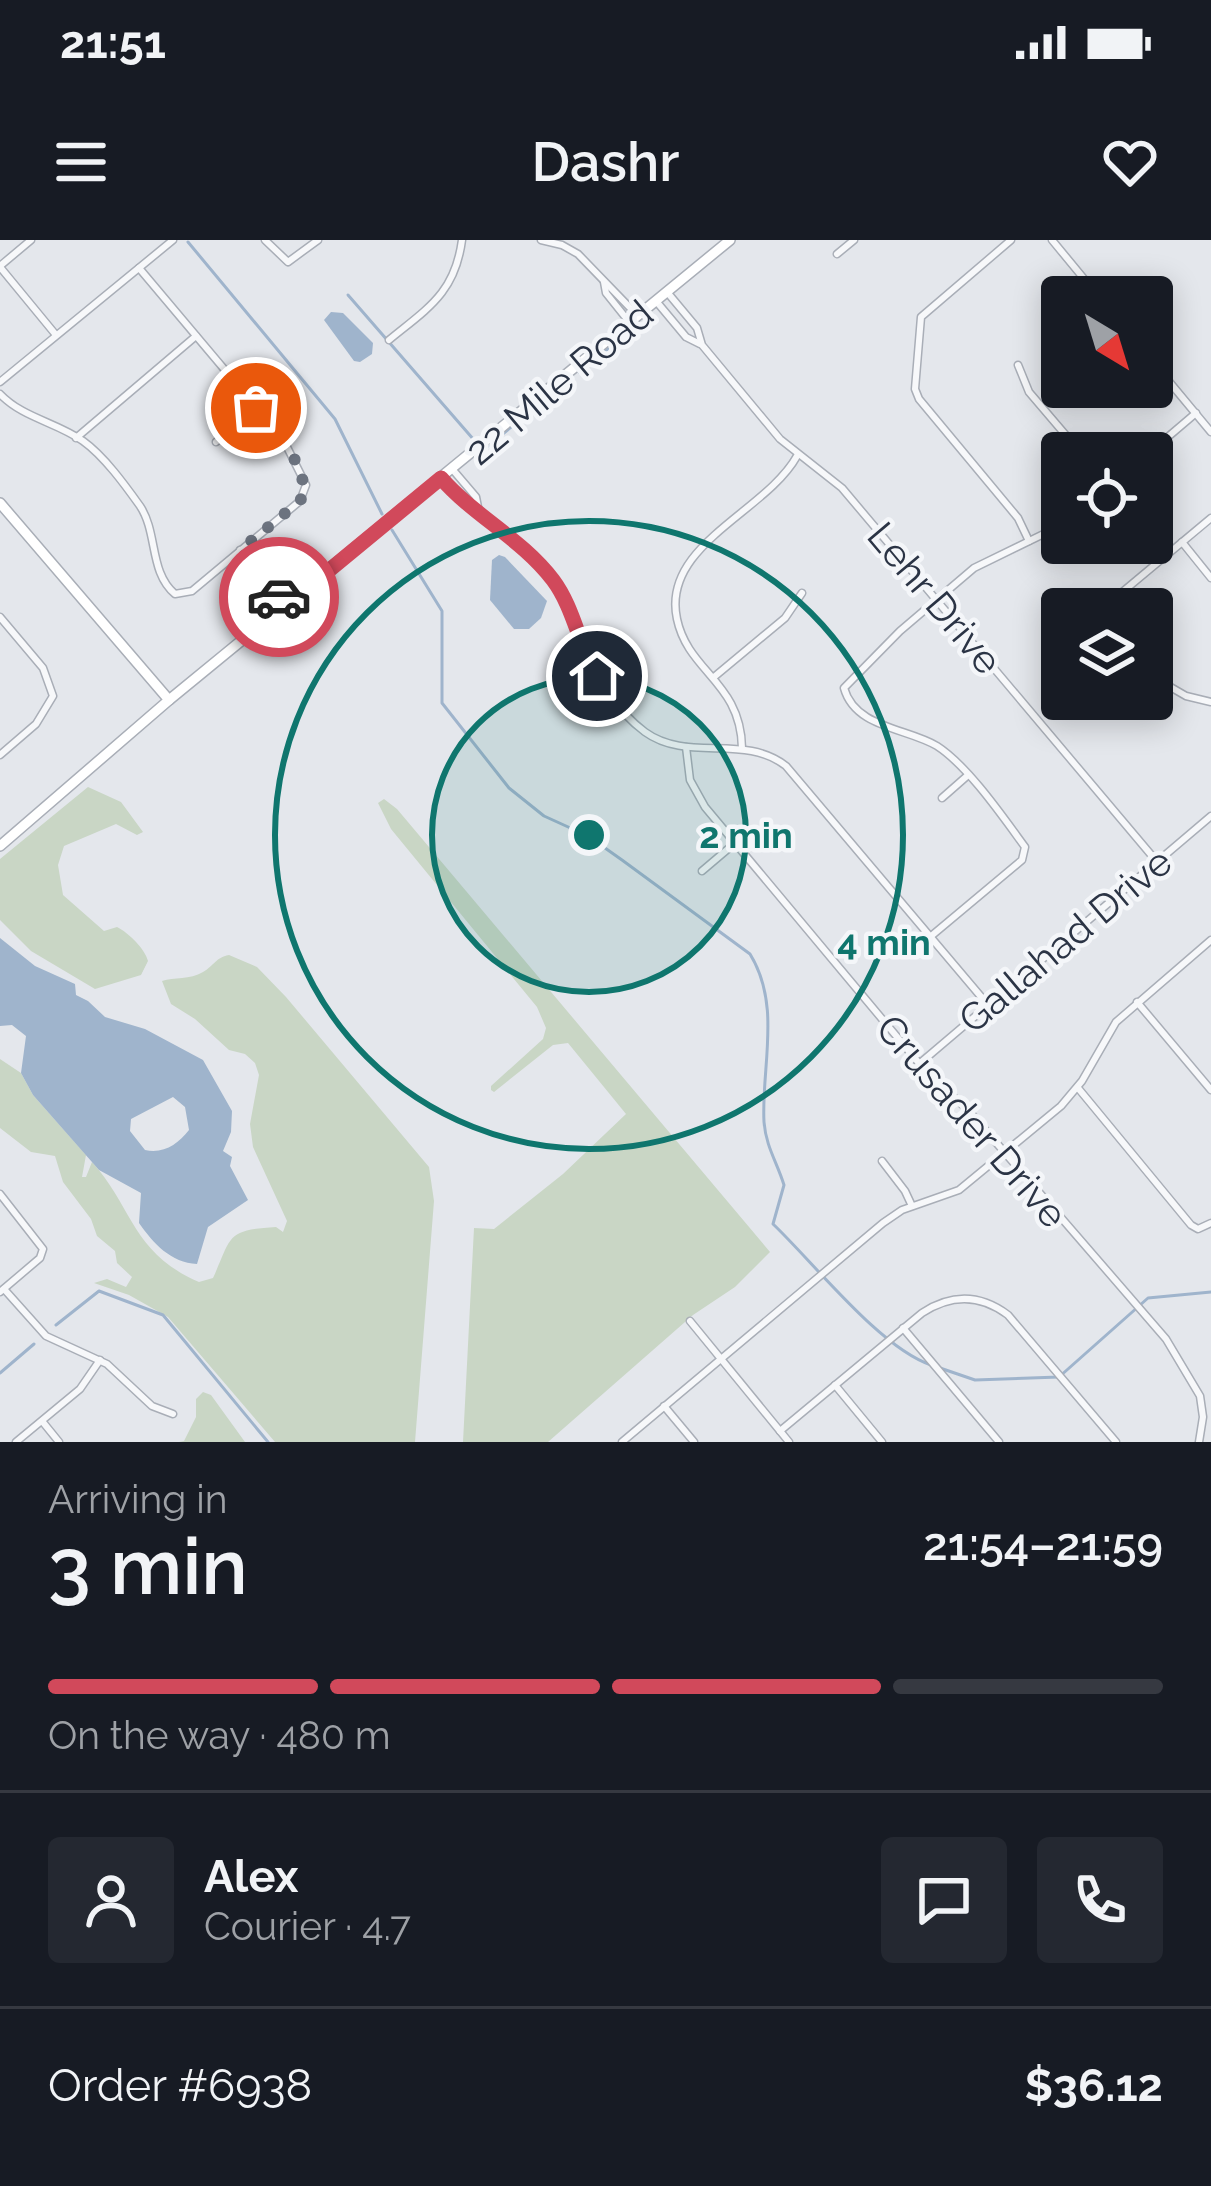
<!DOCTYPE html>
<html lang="en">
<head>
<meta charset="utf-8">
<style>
	:root { --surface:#171b24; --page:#242831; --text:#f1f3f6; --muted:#9ea1a6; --line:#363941; --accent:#d1495b }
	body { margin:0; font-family:Raleway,sans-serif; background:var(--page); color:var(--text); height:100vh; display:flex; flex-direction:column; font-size:45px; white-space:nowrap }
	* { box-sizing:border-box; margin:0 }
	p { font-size:39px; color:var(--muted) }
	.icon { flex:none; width:66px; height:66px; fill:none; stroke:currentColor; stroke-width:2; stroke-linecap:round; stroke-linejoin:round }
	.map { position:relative; height:1202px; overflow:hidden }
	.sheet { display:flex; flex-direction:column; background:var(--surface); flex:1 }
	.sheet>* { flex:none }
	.needle { width:78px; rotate:142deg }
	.controls { position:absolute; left:1041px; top:36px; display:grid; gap:24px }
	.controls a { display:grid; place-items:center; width:132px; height:132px; border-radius:12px; background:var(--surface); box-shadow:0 6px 30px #0003; font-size:60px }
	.pin { position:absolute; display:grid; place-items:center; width:102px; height:102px; color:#fff; margin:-51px; border:6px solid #fff; border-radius:50%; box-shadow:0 3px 12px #0007 }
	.courier { position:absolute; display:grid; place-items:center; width:120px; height:120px; margin:-60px; border:9px solid #d1495b; border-radius:50%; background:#fff; color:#222; box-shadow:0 3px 15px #0007 }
	.summary em { font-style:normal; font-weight:600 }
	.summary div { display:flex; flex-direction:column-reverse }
	.summary { display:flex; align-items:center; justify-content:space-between; height:204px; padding:0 48px }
	h1 { font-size:78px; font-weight:600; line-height:90px }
	.bar { display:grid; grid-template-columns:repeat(4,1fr); gap:18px 12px; align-content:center; height:144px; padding:0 48px }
	.bar i { height:15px; border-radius:9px; background:var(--line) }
	.bar .current { background:var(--accent) }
	.bar p { grid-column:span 4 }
	.line { display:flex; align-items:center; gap:30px; padding:0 48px; border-top:3px solid var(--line) }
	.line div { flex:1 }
	.round { display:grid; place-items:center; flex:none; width:126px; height:126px; border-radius:12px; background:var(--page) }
	.status { display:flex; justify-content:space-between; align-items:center; height:84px; padding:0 60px; background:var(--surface); direction:ltr }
	.status svg { height:33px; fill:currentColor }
	header { display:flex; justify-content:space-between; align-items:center; height:156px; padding:0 48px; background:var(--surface); font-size:54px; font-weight:600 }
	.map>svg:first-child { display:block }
	.green { fill:#c9d6c5 }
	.water { fill:#9fb4cc; fill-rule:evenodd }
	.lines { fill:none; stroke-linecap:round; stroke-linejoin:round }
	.stream { stroke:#9fb4cc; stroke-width:3 }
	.street-casing { stroke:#a9aeb7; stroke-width:9 }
	.secondary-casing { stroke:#a9aeb7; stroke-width:12 }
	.street { stroke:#f7f8fa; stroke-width:6 }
	.secondary { stroke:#fff; stroke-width:9 }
	.done { stroke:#6c737f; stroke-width:12; stroke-dasharray:0 21.6 }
	.route { stroke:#d1495b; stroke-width:15 }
	.ring { fill:none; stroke:#0f766e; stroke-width:6 }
	.labels { text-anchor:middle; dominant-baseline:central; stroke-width:9; stroke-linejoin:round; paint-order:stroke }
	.street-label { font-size:39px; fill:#2b3445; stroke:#f4f6f9 }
	.centre { fill:#0f766e; stroke:#f4f6f9; stroke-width:6 }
	.ring-label { font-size:36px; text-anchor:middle; font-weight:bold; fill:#0f766e; stroke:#f4f6f9; stroke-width:9; stroke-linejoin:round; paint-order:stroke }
</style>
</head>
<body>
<div class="status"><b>21:51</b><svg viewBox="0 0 49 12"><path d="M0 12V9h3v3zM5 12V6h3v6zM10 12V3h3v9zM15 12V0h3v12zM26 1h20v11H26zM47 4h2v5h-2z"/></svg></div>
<header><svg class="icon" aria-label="menu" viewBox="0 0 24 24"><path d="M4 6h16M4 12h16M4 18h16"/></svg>Dashr<svg class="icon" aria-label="heart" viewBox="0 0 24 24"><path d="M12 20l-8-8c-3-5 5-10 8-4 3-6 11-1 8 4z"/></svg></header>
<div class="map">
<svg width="1211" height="1202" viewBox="0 0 1211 1202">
	<rect width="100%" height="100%" fill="#e4e7ec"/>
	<g class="green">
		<path d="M88,547l33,15 22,30 -6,3 -21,-11 -52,22 -6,19 5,30 41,36 13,-4c12,6 28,22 31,34l-7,14 -46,14 -64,-38 -31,-31v-61z"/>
		<polygon points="384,559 397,569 770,1012 735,1047 693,1075 548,1202 463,1202 474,988 494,989 563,934 626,874 568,803 553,805 494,852 491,850 491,846 543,799 546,788 537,767 391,589 378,563"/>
		<path d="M229,715l28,12 29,30 143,170 5,34 -19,241h-140l-107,-125 -39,-22 -35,-12 13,-4 19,8 6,-10 -15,-14 -2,-12 -18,-15 -6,-17 -28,-37 -8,-26 -24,-4 -31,-24v-69l21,14 12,22 53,60 -4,22h4l6,-15c42,47 40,91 107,120l14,-4c19,-41 12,-48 63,-51l7,5 4,-11 -34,-74 -3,-23 9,-49 -4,-12 -10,-9 -16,-4 -34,-31 -24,-15 -9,-23c12,-4 28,-1 41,-9 12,-7 12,-14 26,-17z"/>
		<polygon points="203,1152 211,1155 245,1202 179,1202 184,1201 196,1177 196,1159"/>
	</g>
	<g class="water">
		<polygon points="331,72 343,73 373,103 372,114 360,122 354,121 324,80"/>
		<polygon points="499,315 505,317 547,361 541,378 529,389 514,389 490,360 492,320"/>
		<path d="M0,698l35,28 40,18 1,11 12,6 17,16 40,12 58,31 29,51 -1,21 -8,19 9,6 -2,9 18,34 -40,27 -11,37c-26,-1 -44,-21 -58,-41l2,-30 -42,-23 -66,-75 -12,-22 5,-37 -14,-11 -12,1zM173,857l12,10 4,23c-11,14 -25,24 -44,20l-15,-19 1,-12z"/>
	</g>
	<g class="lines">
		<g class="stream">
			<polyline points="188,2 335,179 382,274"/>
			<polyline points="348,55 474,200"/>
			<polyline points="579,132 608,109"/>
			<polyline points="483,210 570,139"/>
			<path d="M392,290l50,81v92l67,85 35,28 44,20 34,24 128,94c32,52 11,113 14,168 2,25 13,40 20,63l-11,39c41,39 107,124 158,141"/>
			<polyline points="56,1085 99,1051 163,1075 268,1202"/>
			<polyline points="940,1128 975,1140 1059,1137 1148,1058 1211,1052"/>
			<polyline points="0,1133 34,1104"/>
		</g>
		<defs>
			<g id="street">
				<polyline points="265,0 288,22 318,0"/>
				<polyline points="541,0 562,5 578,14 638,76"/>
				<polyline points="1011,0 921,77 915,149 919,159 1018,278 1029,301"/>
				<polyline points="1052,0 1099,57"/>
				<polyline points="837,14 854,0"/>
				<polyline points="0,26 31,0"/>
				<polyline points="0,27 56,95"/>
				<polyline points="604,42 606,53 630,83"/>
				<polyline points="667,52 697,88 702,105 780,199 842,248 1158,623"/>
				<polyline points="656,61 686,97 700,104"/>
				<path d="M389,100c39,-32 66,-47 73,-100"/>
				<polyline points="1152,121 1211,192"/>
				<polyline points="1018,125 1029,152 1081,213"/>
				<polyline points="0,142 173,0"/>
				<path d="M0,154c23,24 56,28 83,47 21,15 42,44 57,65 18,27 9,66 35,88l17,-3 108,-90 6,-16 -23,-46 -144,-171"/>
				<polyline points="76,198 196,96"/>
				<polyline points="216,202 256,168"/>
				<polyline points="1149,213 1196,173"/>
				<polyline points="453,230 476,257 479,272"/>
				<path d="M441,238c32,38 77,60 109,98 14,16 20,39 28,58 14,36 36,75 67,98 43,31 99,1 141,34l202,239"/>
				<polyline points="251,301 296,354"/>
				<polyline points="1182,302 1211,338"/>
				<polyline points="240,310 287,366"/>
				<polyline points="1102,369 1211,278"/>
				<polyline points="0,377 43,428 53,456 36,484 0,515"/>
				<polyline points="714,437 785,378 802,353"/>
				<polyline points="1167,445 1186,456 1211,462"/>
				<polyline points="686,507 690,540 705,567 928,834 968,870 1166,1099 1200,1156 1203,1177 1199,1202"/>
				<path d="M742,508c-1,-66 -54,-76 -65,-129 -16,-74 89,-107 120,-163"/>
				<polyline points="942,558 967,536"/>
				<polyline points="702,631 735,603"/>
				<path d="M930,697l92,-77 3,-13c-22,-30 -57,-81 -88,-101 -30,-18 -82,-18 -93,-58l56,-57 74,-63 88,-43"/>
				<polyline points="1137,762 1211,850"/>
				<polyline points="919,824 1211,576"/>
				<polyline points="1078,848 1191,985 1198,989 1211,983"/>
				<polyline points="882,921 905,951 912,966"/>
				<polyline points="0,954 43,1009 40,1018 0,1052"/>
				<polyline points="4,1049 46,1096 107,1124 152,1166 173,1174"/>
				<polyline points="690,1081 789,1202"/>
				<polyline points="903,1088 999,1202"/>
				<polyline points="835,1145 882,1202"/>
				<polyline points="664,1166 694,1202"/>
				<polyline points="42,1181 59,1202"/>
				<path d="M780,1191l142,-118c29,-19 58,-19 86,2l108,127"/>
				<polyline points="16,1202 80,1149 100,1120"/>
				<polyline points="622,1202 883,983 902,970 959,950 1061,866 1082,841 1116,782 1211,700"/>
			</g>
			<g id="secondary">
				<polyline points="0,263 169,460"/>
				<polyline points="0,606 169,460 730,0"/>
			</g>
		</defs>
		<use href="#street" class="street-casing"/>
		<use href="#secondary" class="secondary-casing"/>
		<use href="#street" class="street"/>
		<use href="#secondary" class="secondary"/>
	</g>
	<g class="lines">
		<polyline class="done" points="256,168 291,210 306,249 300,261 240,310 279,357"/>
		<path class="route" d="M279,357l8,8 154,-127c33,38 81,61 112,102 21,28 26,66 44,96"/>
	</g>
	<circle cx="589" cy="595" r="157" fill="#0f766e" fill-opacity=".12"/>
	<g class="ring">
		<circle cx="589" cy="595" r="157"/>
		<circle cx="589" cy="595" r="314"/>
	</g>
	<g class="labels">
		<g class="street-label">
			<text transform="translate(559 142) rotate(-40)">22 Mile Road</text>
			<text transform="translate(935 358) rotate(50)">Lehr Drive</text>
			<text transform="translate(1065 700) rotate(-40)">Gallahad Drive</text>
			<text transform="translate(972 881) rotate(49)">Crusader Drive</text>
		</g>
	</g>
	<circle cx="589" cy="595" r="18" class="centre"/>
	<g class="ring-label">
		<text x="746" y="608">2 min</text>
		<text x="884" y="715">4 min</text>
	</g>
</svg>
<div class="controls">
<a><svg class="needle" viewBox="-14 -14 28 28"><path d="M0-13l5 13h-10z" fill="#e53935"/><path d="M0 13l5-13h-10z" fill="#9ea1a6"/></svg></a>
<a><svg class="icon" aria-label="locate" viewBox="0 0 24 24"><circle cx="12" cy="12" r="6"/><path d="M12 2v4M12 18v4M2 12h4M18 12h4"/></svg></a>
<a><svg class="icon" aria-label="layers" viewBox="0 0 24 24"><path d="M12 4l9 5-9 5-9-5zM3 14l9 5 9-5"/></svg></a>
</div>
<div class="pin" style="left:256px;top:168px;background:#ea580c"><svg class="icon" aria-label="bag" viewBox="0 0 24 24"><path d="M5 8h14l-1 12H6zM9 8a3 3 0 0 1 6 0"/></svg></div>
<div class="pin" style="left:597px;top:436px;background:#1f2937"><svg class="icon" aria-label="home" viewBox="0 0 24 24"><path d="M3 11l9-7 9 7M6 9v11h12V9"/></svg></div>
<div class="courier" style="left:279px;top:357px"><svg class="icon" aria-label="car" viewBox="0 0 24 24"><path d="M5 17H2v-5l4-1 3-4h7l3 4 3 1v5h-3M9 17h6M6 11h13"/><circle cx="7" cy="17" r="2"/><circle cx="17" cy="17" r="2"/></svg></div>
</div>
<section class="sheet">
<div class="summary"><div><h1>3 min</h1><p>Arriving in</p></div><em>21:54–21:59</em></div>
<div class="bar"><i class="current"></i><i class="current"></i><i class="current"></i><i></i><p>On the way · 480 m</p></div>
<div class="line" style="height:216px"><a class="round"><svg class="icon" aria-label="person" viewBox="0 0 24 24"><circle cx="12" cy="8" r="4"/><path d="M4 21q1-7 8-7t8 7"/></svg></a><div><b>Alex</b><p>Courier · 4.7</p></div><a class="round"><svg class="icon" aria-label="chat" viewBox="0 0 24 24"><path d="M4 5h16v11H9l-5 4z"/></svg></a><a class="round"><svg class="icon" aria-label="phone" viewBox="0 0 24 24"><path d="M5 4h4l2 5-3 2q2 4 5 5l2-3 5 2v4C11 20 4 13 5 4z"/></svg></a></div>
<div class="line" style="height:156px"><div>Order #6938</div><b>$36.12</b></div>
</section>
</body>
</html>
